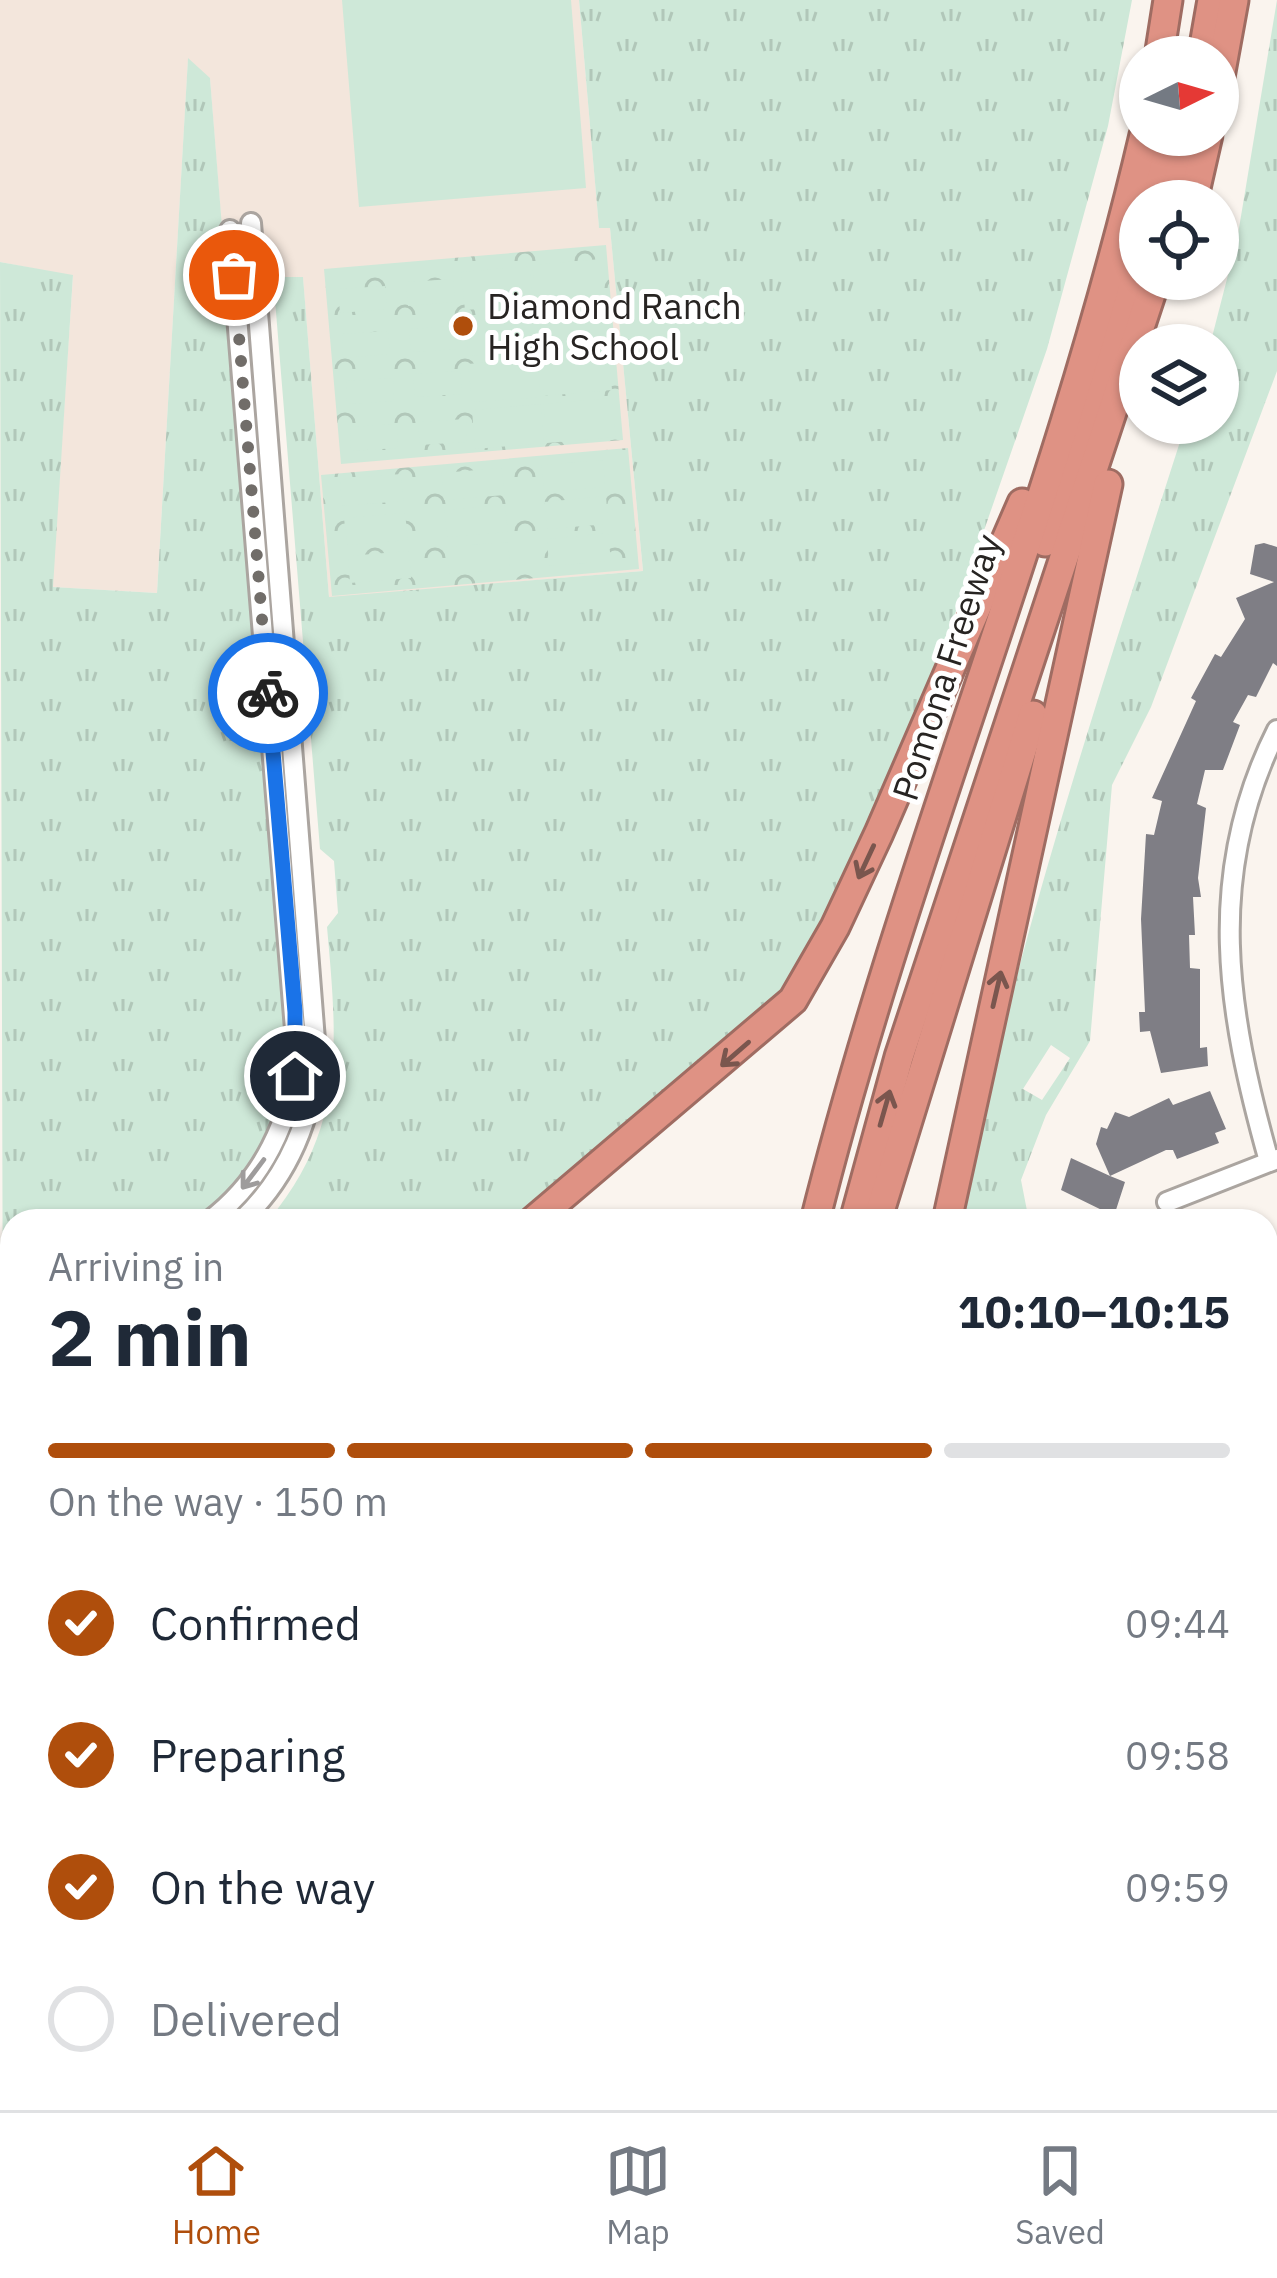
<!DOCTYPE html>
<html lang="en">
<head>
<meta charset="utf-8">
<style>
	:root { --surface:#fff; --page:#f6f6f7; --text:#1f2937; --muted:#747a83; --line:#e0e1e3; --accent:#af4e0c }
	body { margin:0; font-family:"IBM Plex Sans",sans-serif; background:var(--page); color:var(--text); height:100vh; display:flex; flex-direction:column; font-size:45px; white-space:nowrap }
	* { box-sizing:border-box; margin:0 }
	p { font-size:39px; color:var(--muted) }
	.icon { flex:none; width:66px; height:66px; fill:none; stroke:currentColor; stroke-width:2; stroke-linecap:round; stroke-linejoin:round }
	.map { position:relative; flex:1; overflow:hidden }
	.sheet { position:absolute; left:0px; top:1209px; width:1278px; height:903px; display:flex; flex-direction:column; background:var(--surface); border-radius:36px 36px 0 0; box-shadow:0 3px 9px #0004 }
	.sheet>* { flex:none }
	.needle { width:78px; rotate:85deg }
	.tools { position:absolute; left:1119px; top:36px; display:grid; gap:24px }
	.tools a { display:grid; place-items:center; width:120px; height:120px; border-radius:50%; background:var(--surface); box-shadow:0 3px 9px #0004; font-size:60px }
	.pin { position:absolute; display:grid; place-items:center; width:102px; height:102px; color:#fff; margin:-51px; border:6px solid #fff; border-radius:50%; box-shadow:0 3px 12px #0007 }
	.courier { position:absolute; display:grid; place-items:center; width:120px; height:120px; margin:-60px; border:9px solid #1a73e8; border-radius:50%; background:#fff; color:#222; box-shadow:0 3px 15px #0007 }
	.headline em { font-style:normal; font-weight:700 }
	.headline div { display:flex; flex-direction:column-reverse }
	.headline { display:flex; align-items:center; justify-content:space-between; height:204px; padding:0 48px }
	h1 { font-size:78px; font-weight:700; line-height:90px }
	.bar { display:grid; grid-template-columns:repeat(4,1fr); gap:18px 12px; align-content:center; height:144px; padding:0 48px }
	.bar i { height:15px; border-radius:9px; background:var(--line) }
	.bar .on { background:var(--accent) }
	.bar p { grid-column:span 4 }
	ol { padding:0 48px; list-style:none }
	li { display:flex; align-items:center; gap:36px; height:132px }
	li p { margin-inline-start:auto }
	li .icon { padding:12px; border-radius:50%; background:var(--accent); color:#fff; stroke-width:4 }
	li:last-child { color:var(--muted) }
	li i { width:66px; height:66px; border:6px solid var(--line); border-radius:50% }
	.dock { display:flex; justify-content:space-around; align-items:center; height:168px; border-top:3px solid var(--line); background:var(--surface); font-size:33px; color:var(--muted) }
	.dock a { display:grid; justify-items:center; gap:6px }
	.dock .on { color:var(--accent) }
	.map>svg:first-child { display:block }
	.built { fill:#f3e6dc }
	.grass { fill:url(#grass-tufts); fill-rule:evenodd }
	.park { fill:url(#park-crowns) }
	.pitch { fill:#cee8d8 }
	.building { fill:#7f7e85 }
	.lines { fill:none; stroke-linecap:round; stroke-linejoin:round }
	.minor-casing { stroke:#aba5a0; stroke-width:24 }
	.major-casing { stroke:#9f6c62; stroke-width:30 }
	.highway-casing { stroke:#9f6c62; stroke-width:33 }
	.minor { stroke:#fff; stroke-width:18 }
	.major { stroke:#ecbeb5; stroke-width:24 }
	.highway { stroke:#df9284; stroke-width:27 }
	.oneway { stroke:#7a564e }
	.oneway2 { stroke:#9e9c9c }
	.done { stroke:#716d69; stroke-width:12; stroke-dasharray:0 21.6 }
	.route { stroke:#1a73e8; stroke-width:15 }
	.poi-dot { fill:#af4e0c; stroke:#fff; stroke-width:4.5 }
	.labels { text-anchor:middle; dominant-baseline:central; stroke-width:10; stroke-linejoin:round; paint-order:stroke }
	.poi-label { font-size:36px; fill:#272422; stroke:#fff; text-anchor:start }
	.street-label { font-size:36px; fill:#272422; stroke:#fff }
</style>
</head>
<body>
<div class="map">
<svg width="1277" height="2110" viewBox="0 0 1277 2110">
	<defs>
		<pattern id="grass-tufts" width="24" height="20" patternUnits="userSpaceOnUse" patternTransform="scale(3)"><rect width="24" height="20" fill="#cee8d8"/><path d="M3 7l-1-3M5 7V3M7 7l1-3M15 17l-1-3M17 17v-4M19 17l1-3" fill="none" stroke="#b1c7b9"/></pattern>
		<pattern id="park-crowns" width="20" height="18" patternUnits="userSpaceOnUse" patternTransform="scale(3)"><rect width="20" height="18" fill="#cee8d8"/><path d="M2 6a3 3 0 1 1 6 0M12 15a3 3 0 1 1 6 0" fill="none" stroke="#b1c7b9"/></pattern>
	</defs>
	<rect width="100%" height="100%" fill="#faf4ee"/>
	<polygon class="built" points="0,0 579,0 599,227 610,227 643,571 329,598 303,278 226,282 210,79 188,60 157,593 52,587 73,276 0,262"/>
	<g class="grass">
		<path d="M579,0h553l-24,126 -61,223 -99,285 -99,245 -45,84 -36,48 -246,210h-254c79,-94 69,-181 59,-294l11,-14 -4,-52 -14,-12 -45,-549 8,-23h20l26,320 314,-26 -33,-343h-11z"/>
		<path d="M1277,0v371l-126,336 -39,78 -22,256 -44,74 -25,65 8,41h-68c-1,-67 28,-140 45,-204 52,-201 117,-397 180,-594h32v-78h-8l27,-105zM1051,1045l19,13 -28,42 -19,-11z"/>
		<path d="M188,58l22,20 77,954c1,63 -20,124 -68,167 -8,8 -19,19 -30,22 -38,9 -133,0 -177,0v160l-9,20 -3,-1139 73,13 -20,312 104,6z"/>
	</g>
	<g class="park">
		<polygon points="606,245 623,440 341,464 324,269"/>
		<polygon points="628,448 639,569 332,596 321,475"/>
	</g>
	<g class="pitch">
		<polygon points="342,0 571,0 586,188 359,207"/>
		<polygon points="601,259 604,298 536,304 532,265"/>
		<polygon points="530,266 533,305 465,310 461,272"/>
		<polygon points="453,279 455,302 408,306 406,282"/>
		<polygon points="385,286 387,309 340,313 338,289"/>
		<polygon points="604,306 608,345 539,351 536,312"/>
		<polygon points="534,311 537,350 468,356 465,317"/>
		<polygon points="456,326 458,349 411,352 409,329"/>
		<polygon points="388,331 390,354 343,358 342,334"/>
		<polygon points="609,351 612,390 544,396 540,357"/>
		<polygon points="537,358 541,397 472,402 468,364"/>
		<polygon points="460,371 462,394 415,397 413,374"/>
		<polygon points="393,378 394,401 347,404 346,381"/>
		<polygon points="612,398 616,437 547,443 543,404"/>
		<polygon points="541,404 544,443 475,449 472,410"/>
		<polygon points="466,419 467,442 420,445 418,422"/>
		<polygon points="397,424 398,448 351,451 350,427"/>
		<polygon points="603,460 605,487 544,492 541,465"/>
		<polygon points="502,468 505,495 444,500 441,473"/>
		<polygon points="401,474 404,501 342,506 340,479"/>
		<polygon points="606,496 608,524 547,529 544,502"/>
		<polygon points="505,505 508,532 447,537 444,510"/>
		<polygon points="405,513 408,540 347,545 344,518"/>
		<polygon points="608,533 611,561 549,566 547,539"/>
		<polygon points="508,542 510,569 449,574 446,547"/>
		<polygon points="409,551 411,578 350,583 348,556"/>
	</g>
	<g class="building">
		<polygon points="1264,543 1277,547 1277,666 1273,663 1256,697 1248,695 1233,722 1240,725 1223,770 1205,770 1197,804 1206,808 1198,878 1201,897 1193,897 1195,935 1189,935 1190,968 1200,969 1200,1048 1207,1047 1208,1066 1161,1073 1150,1031 1140,1032 1139,1012 1145,1012 1141,919 1146,834 1154,835 1162,801 1152,798 1196,701 1191,698 1215,654 1221,657 1245,619 1236,598 1274,582 1250,574 1255,545"/>
		<polygon points="1210,1091 1226,1129 1215,1133 1219,1143 1177,1159 1173,1150 1166,1150 1110,1176 1125,1182 1114,1216 1061,1190 1071,1158 1110,1176 1096,1144 1101,1127 1107,1129 1115,1112 1129,1117 1169,1098 1173,1105"/>
	</g>
	<g class="lines">
		<defs>
			<g id="minor">
				<path d="M1269,1161c-42,-149 -65,-286 8,-431"/>
				<polyline points="1167,1202 1277,1159"/>
				<path d="M209,1221c53,-40 83,-101 88,-167l-67,-824"/>
				<path d="M241,1221c47,-44 73,-105 75,-168l-65,-830"/>
				<polyline points="0,1441 12,1416"/>
				<polyline points="1266,1474 1277,1469"/>
				<polyline points="1266,1547 1277,1569"/>
				<polyline points="4,1759 12,1763"/>
				<polyline points="0,1896 12,1876"/>
				<polyline points="71,2100 73,2110"/>
				<polyline points="279,2100 295,2110"/>
				<polyline points="1009,2100 1010,2110"/>
				<polyline points="389,2103 419,2110"/>
				<polyline points="19,2110 21,2100"/>
				<polyline points="460,2110 465,2100"/>
				<polyline points="950,2110 975,2100"/>
			</g>
			<g id="major">
				<polyline points="1266,1309 1277,1304"/>
				<polyline points="1266,1345 1277,1340"/>
				<polyline points="0,1470 12,1474"/>
				<polyline points="0,1504 12,1508"/>
				<polyline points="1266,1718 1277,1702"/>
				<polyline points="1266,1786 1277,1767"/>
				<polyline points="1165,2100 1165,2110"/>
				<polyline points="1200,2100 1201,2110"/>
			</g>
			<g id="highway">
				<polyline points="1159,57 1168,0"/>
				<polyline points="1202,57 1212,0"/>
				<polyline points="1218,88 1234,0"/>
				<polyline points="1153,201 1168,135"/>
				<polyline points="1174,201 1188,135"/>
				<polyline points="1193,201 1208,135"/>
				<polyline points="1045,542 1140,250"/>
				<polyline points="533,1221 793,1000 835,927 879,833 1022,503"/>
				<path d="M815,1221c92,-367 243,-718 329,-1086"/>
				<polyline points="854,1221 899,1057 1156,279"/>
				<polyline points="877,1221 1033,715"/>
				<polyline points="947,1221 1108,484"/>
				<polyline points="638,2100 639,2110"/>
				<polyline points="714,2100 715,2110"/>
				<polyline points="739,2100 739,2110"/>
				<polyline points="779,2100 780,2110"/>
				<polyline points="868,2110 871,2100"/>
			</g>
		</defs>
		<use href="#minor" class="minor-casing"/>
		<use href="#major" class="major-casing"/>
		<use href="#highway" class="highway-casing"/>
		<use href="#minor" class="minor"/>
		<use href="#major" class="major"/>
		<use href="#highway" class="highway"/>
	</g>
	<defs><path id="oneway-shaft" d="M-6 0H5M1.5-3L5.5 0L1.5 3" fill="none" stroke-width="1.6" stroke-linecap="round" stroke-linejoin="round" transform="scale(3)"/></defs>
	<g class="oneway">
		<use href="#oneway-shaft" transform="translate(866 862) rotate(115)"/>
		<use href="#oneway-shaft" transform="translate(997 989) rotate(-77)"/>
		<use href="#oneway-shaft" transform="translate(735 1054) rotate(139)"/>
		<use href="#oneway-shaft" transform="translate(885 1108) rotate(-74)"/>
	</g>
	<use class="oneway2" href="#oneway-shaft" transform="translate(253 1174) rotate(127)"/>
	<g class="lines">
		<polyline class="done" points="234,275 268,693"/>
		<polyline class="route" points="268,693 295,1012 295,1076"/>
	</g>
	<circle class="poi-dot" cx="463" cy="326" r="12"/>
	<g class="labels">
		<g class="poi-label">
			<text x="487" y="305">Diamond Ranch<tspan x="487" dy="41">High School</tspan></text>
		</g>
		<g class="street-label">
			<text transform="translate(946 667) rotate(-72)">Pomona Freeway</text>
		</g>
	</g>
</svg>
<div class="tools">
<a><svg class="needle" viewBox="-14 -14 28 28"><path d="M0-13l5 13h-10z" fill="#e53935"/><path d="M0 13l5-13h-10z" fill="#747a83"/></svg></a>
<a><svg class="icon" aria-label="locate" viewBox="0 0 24 24"><circle cx="12" cy="12" r="6"/><path d="M12 2v4M12 18v4M2 12h4M18 12h4"/></svg></a>
<a><svg class="icon" aria-label="layers" viewBox="0 0 24 24"><path d="M12 4l9 5-9 5-9-5zM3 14l9 5 9-5"/></svg></a>
</div>
<div class="pin" style="left:234px;top:275px;background:#ea580c"><svg class="icon" aria-label="bag" viewBox="0 0 24 24"><path d="M5 8h14l-1 12H6zM9 8a3 3 0 0 1 6 0"/></svg></div>
<div class="pin" style="left:295px;top:1076px;background:#1f2937"><svg class="icon" aria-label="home" viewBox="0 0 24 24"><path d="M3 11l9-7 9 7M6 9v11h12V9"/></svg></div>
<div class="courier" style="left:268px;top:693px"><svg class="icon" aria-label="bike" viewBox="0 0 24 24"><circle cx="6" cy="16" r="4"/><circle cx="18" cy="16" r="4"/><path d="M6 16l4-8h5l3 8M10 8l3 8H6M13 5h3"/></svg></div>
<section class="sheet">
<div class="headline"><div><h1>2 min</h1><p>Arriving in</p></div><em>10:10–10:15</em></div>
<div class="bar"><i class="on"></i><i class="on"></i><i class="on"></i><i></i><p>On the way · 150 m</p></div>
<ol>
<li><svg class="icon" aria-label="check" viewBox="0 0 24 24"><path d="M5 12l5 5 9-10"/></svg>Confirmed<p>09:44</p></li>
<li><svg class="icon" aria-label="check" viewBox="0 0 24 24"><path d="M5 12l5 5 9-10"/></svg>Preparing<p>09:58</p></li>
<li><svg class="icon" aria-label="check" viewBox="0 0 24 24"><path d="M5 12l5 5 9-10"/></svg>On the way<p>09:59</p></li>
<li><i></i>Delivered</li>
</ol>
</section>
</div>
<nav class="dock">
<a class="on"><svg class="icon" aria-label="home" viewBox="0 0 24 24"><path d="M3 11l9-7 9 7M6 9v11h12V9"/></svg>Home</a>
<a><svg class="icon" aria-label="map" viewBox="0 0 24 24"><path d="M3 6l6-2 6 2 6-2v14l-6 2-6-2-6 2zM9 4v14M15 6v14"/></svg>Map</a>
<a><svg class="icon" aria-label="saved" viewBox="0 0 24 24"><path d="M7 4h10v16l-5-4-5 4z"/></svg>Saved</a>
</nav>
</body>
</html>
